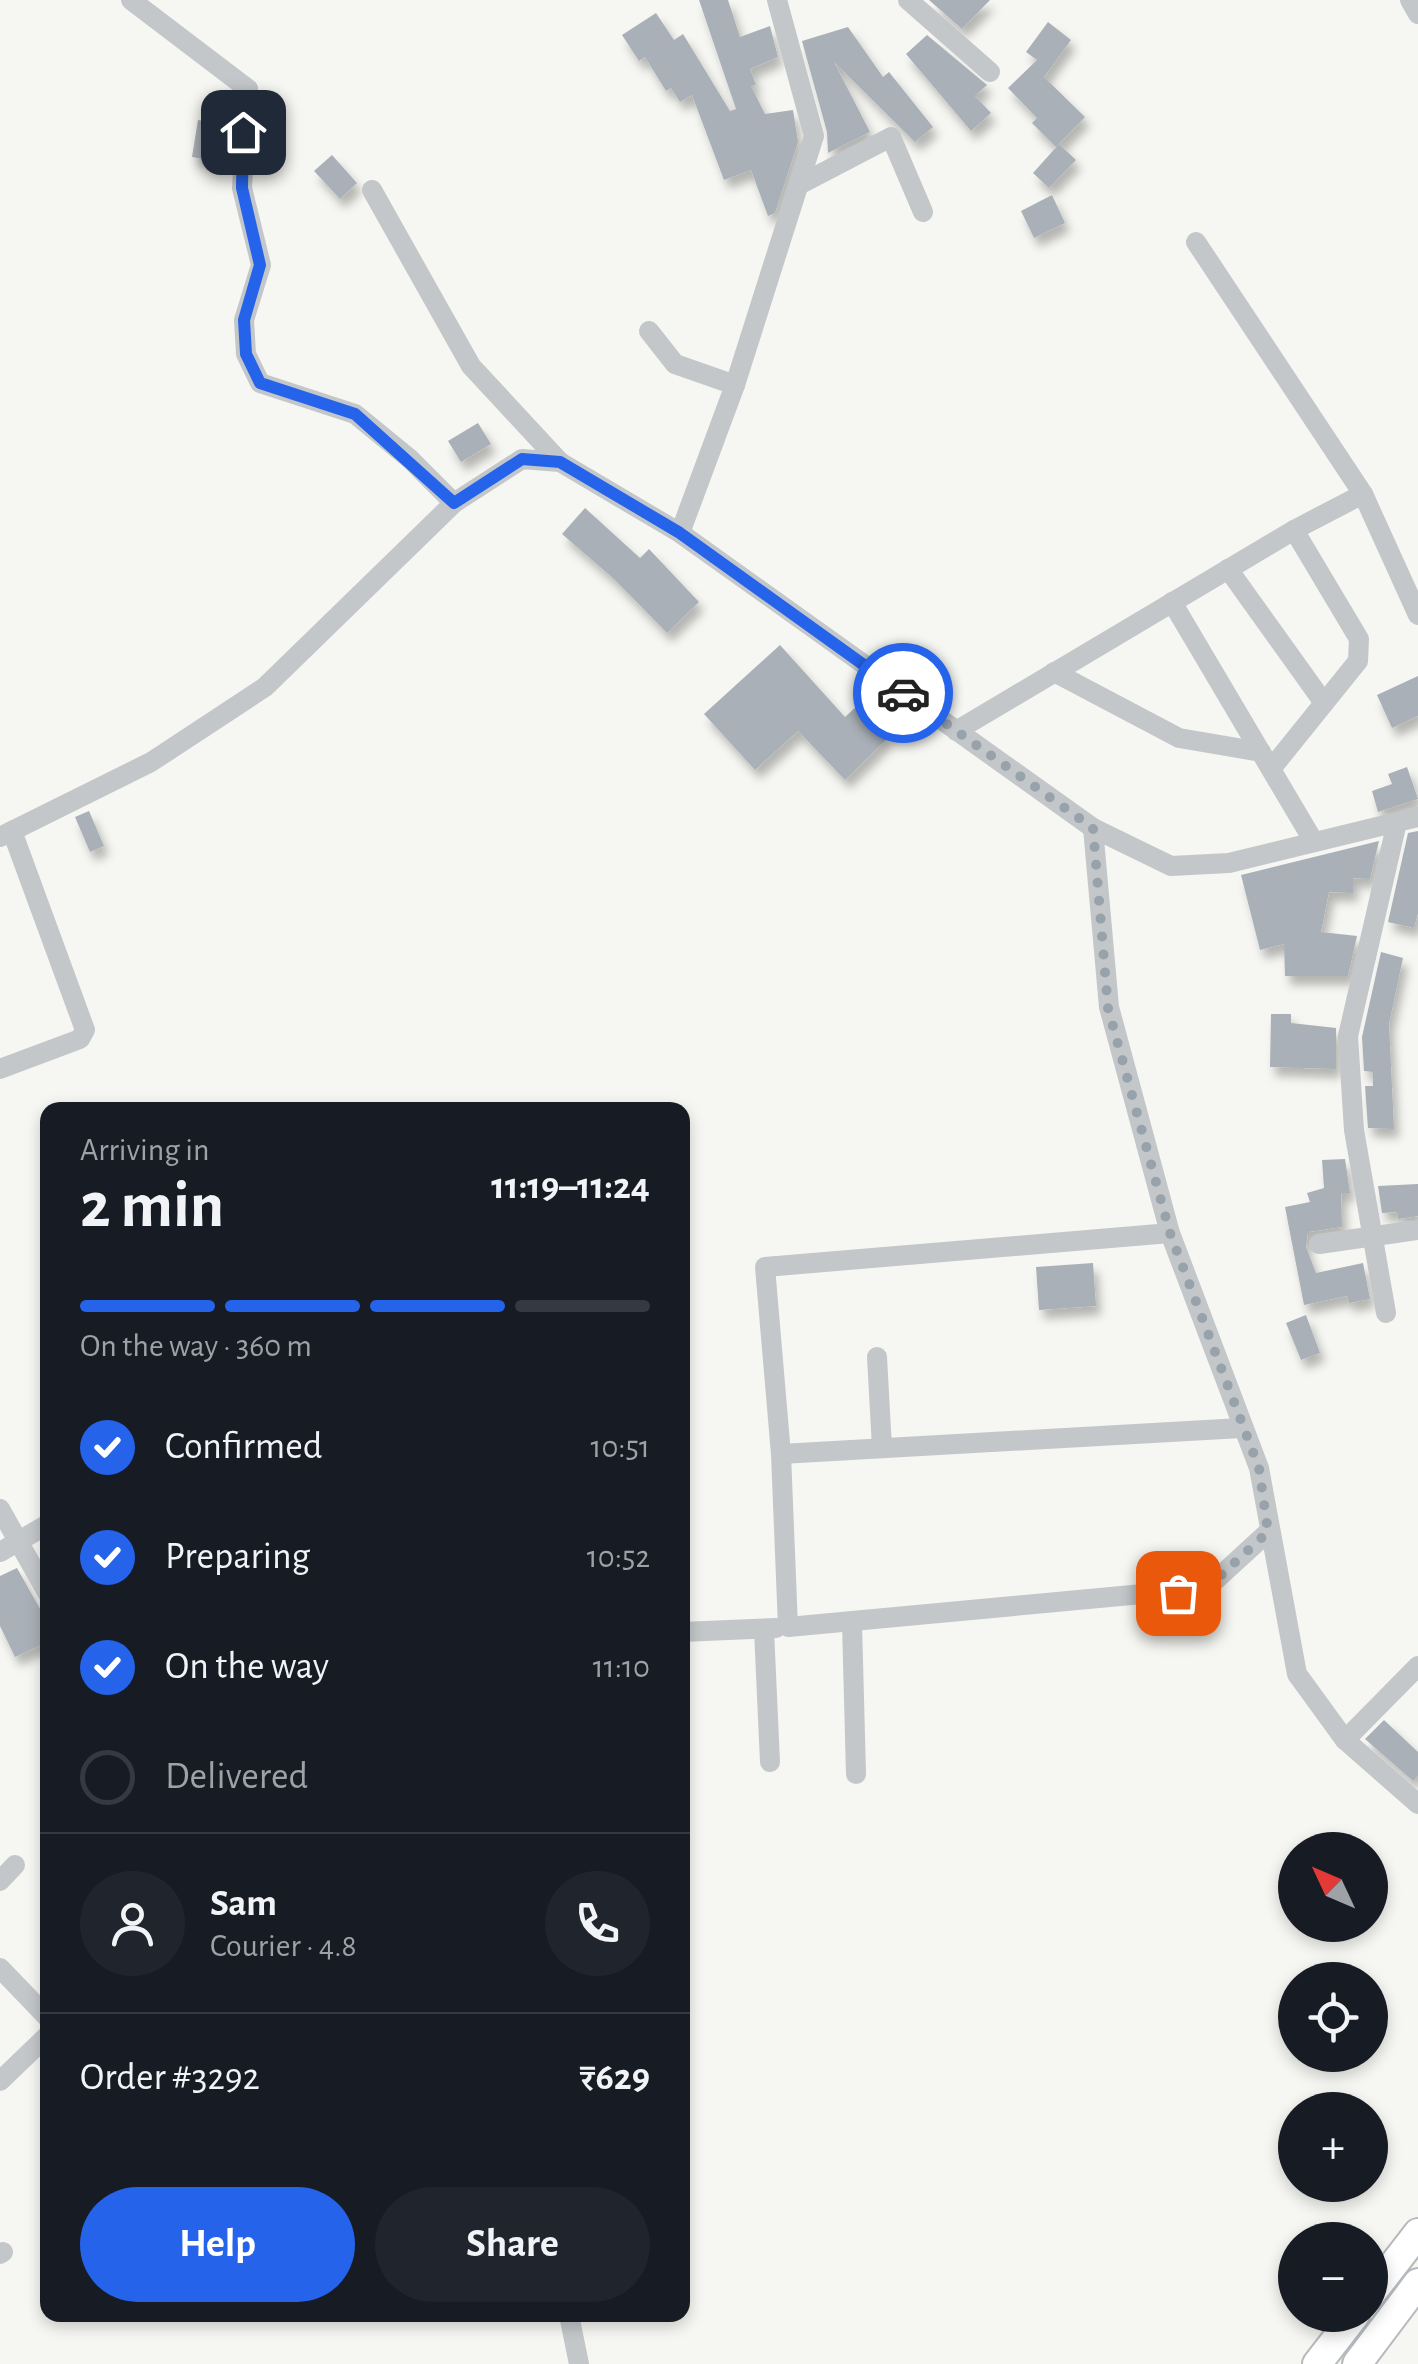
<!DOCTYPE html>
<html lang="en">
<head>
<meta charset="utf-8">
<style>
	:root { --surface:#171b24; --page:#20242c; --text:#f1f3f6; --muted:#9ea1a6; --line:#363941; --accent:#2563eb }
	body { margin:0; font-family:"Alegreya Sans",sans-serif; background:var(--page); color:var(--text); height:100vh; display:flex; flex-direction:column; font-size:38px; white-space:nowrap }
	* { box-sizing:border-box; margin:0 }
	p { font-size:32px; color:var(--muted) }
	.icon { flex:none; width:55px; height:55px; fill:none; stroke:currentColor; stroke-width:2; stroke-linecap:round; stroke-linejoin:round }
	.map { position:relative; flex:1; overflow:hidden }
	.panel { position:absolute; left:40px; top:1102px; width:650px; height:1220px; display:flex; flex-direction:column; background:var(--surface); border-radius:20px; box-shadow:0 5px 15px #0003 }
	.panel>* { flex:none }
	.needle { width:65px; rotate:314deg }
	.fabs { position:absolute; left:1278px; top:1832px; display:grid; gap:20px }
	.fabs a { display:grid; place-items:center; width:110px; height:110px; border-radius:50%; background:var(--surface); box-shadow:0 5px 15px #0003; font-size:50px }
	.pin { position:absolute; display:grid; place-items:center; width:85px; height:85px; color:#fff; margin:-42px; border-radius:20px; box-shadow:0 5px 15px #0006 }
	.courier { position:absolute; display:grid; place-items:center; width:100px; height:100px; margin:-50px; border:8px solid #2563eb; border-radius:50%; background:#fff; color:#222; box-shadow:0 2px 12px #0007 }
	.summary em { font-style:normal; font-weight:700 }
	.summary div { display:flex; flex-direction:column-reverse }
	.summary { display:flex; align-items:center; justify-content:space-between; height:170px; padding:0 40px }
	h1 { font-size:65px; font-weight:700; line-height:75px }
	.bar { display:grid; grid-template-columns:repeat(4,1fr); gap:15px 10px; align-content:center; height:120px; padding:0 40px }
	.bar i { height:12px; border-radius:8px; background:var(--line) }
	.bar .on { background:var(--accent) }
	.bar p { grid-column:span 4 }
	.line { display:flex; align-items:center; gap:25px; padding:0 40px; border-top:2px solid var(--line) }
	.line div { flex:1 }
	.round { display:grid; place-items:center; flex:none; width:105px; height:105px; border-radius:52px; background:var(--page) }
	ol { padding:0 40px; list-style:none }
	li { display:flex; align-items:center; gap:30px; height:110px }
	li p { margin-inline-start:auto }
	li .icon { padding:10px; border-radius:50%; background:var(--accent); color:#fff; stroke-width:4 }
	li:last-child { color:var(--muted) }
	li i { width:55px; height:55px; border:5px solid var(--line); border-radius:50% }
	.action { display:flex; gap:20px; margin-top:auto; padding:20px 40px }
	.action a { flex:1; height:115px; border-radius:60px; background:var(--accent); color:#fff; font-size:40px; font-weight:700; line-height:115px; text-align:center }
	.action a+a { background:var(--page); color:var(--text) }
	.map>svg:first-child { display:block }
	.building { fill:#a9b0b7; filter:url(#shadow) }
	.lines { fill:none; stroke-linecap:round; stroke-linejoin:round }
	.major-casing { stroke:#b6babe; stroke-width:32 }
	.minor { stroke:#c3c7ca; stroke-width:20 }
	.major { stroke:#fff; stroke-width:28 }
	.done { stroke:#98a2aa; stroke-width:10; stroke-dasharray:0 18 }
	.route { stroke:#2563eb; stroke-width:12 }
</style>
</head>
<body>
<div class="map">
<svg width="1418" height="2364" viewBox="0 0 1418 2364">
	<defs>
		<filter id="shadow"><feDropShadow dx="5" dy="9" stdDeviation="5" flood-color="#0004"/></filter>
	</defs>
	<rect width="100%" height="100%" fill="#f6f6f2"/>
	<g class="building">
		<polygon points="699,0 728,0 740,37 770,26 778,57 750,69 756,85 751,86 765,114 793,110 798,142 775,213 768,216 751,170 724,180 692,95 680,102 671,88 666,91 645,57 639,61 622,35 656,13 674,40 683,34 730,111 736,109"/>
		<polygon points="929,0 990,0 962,29"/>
		<polygon points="1048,22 1071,40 1044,77 1085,117 1056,147 1032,123 1037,118 1008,88 1037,60 1026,52"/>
		<polygon points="848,27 883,77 889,72 933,127 915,142 834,62 870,132 828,153 827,132 802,41"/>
		<polygon points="927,35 987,85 975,96 991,113 971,131 906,54"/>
		<polygon points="198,120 221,124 215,161 192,157"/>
		<polygon points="1059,144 1076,160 1049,188 1033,173"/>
		<polygon points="332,155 357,183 340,199 314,171"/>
		<polygon points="1052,195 1065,223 1034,238 1021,211"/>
		<polygon points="478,423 491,444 461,462 448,441"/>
		<polygon points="585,508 640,558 649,549 699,602 667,633 614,579 562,534"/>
		<polygon points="780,645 845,717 857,706 888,738 845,780 798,731 755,770 704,714"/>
		<polygon points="1418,676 1418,716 1392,728 1377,695"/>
		<polygon points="1407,767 1418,799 1378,812 1372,791 1392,784 1388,774"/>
		<polygon points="89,811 104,846 90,852 75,817"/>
		<polygon points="1418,831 1418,913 1414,928 1388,922 1408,833"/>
		<polygon points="1379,841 1370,879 1353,878 1353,893 1329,892 1321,932 1357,936 1348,976 1285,976 1284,944 1260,950 1241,875"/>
		<polygon points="1381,952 1403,958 1389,1024 1394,1129 1368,1128 1365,1086 1373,1086 1373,1072 1364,1071 1362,1037"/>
		<polygon points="1271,1014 1291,1014 1291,1023 1336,1028 1336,1069 1270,1067"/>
		<polygon points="1345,1159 1350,1193 1341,1193 1342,1227 1308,1232 1306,1247 1316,1273 1363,1263 1370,1299 1349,1303 1347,1296 1304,1305 1285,1207 1310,1202 1307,1193 1324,1188 1322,1160"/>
		<polygon points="1418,1184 1418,1216 1398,1219 1397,1212 1382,1213 1378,1186"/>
		<polygon points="1093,1263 1096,1306 1039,1310 1036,1267"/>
		<polygon points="1306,1315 1320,1353 1301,1360 1286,1323"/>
		<polygon points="17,1568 48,1623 48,1642 15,1657 0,1626 0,1576"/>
		<polygon points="1384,1720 1418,1752 1418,1776 1413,1781 1365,1739"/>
	</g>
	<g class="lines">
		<defs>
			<g id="major">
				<polyline points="1370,2295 1418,2233"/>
				<polyline points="1317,2364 1355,2315"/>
				<polyline points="1357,2364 1418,2283"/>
			</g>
		</defs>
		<use href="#major" class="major-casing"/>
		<g class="minor">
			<polyline points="131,0 248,89 242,188 261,265 244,320 246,354 260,383 355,414 410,459 454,503"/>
			<polyline points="908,0 990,72"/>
			<polyline points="1410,0 1418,14"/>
			<polyline points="799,185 891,137 923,212"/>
			<polyline points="372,190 471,366 560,462"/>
			<polyline points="1196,242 1363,494 1418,615"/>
			<polyline points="649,331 675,364 735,385"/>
			<polyline points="680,533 735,385 814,136 777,0"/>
			<polyline points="1228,569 1324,703"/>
			<polyline points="1172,602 1314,842"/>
			<polyline points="1054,672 1179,738 1261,752"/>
			<polyline points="956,731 1294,530 1363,494"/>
			<polyline points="1271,769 1358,661 1359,639 1294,530"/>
			<polyline points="1093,828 1109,1007 1170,1233 1259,1468 1297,1674 1345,1740 1418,1804"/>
			<polyline points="0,837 151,762 265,687 454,503 522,459 560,462 680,533 1093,828 1171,866 1229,863 1418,817"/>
			<polyline points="0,1069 80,1039 85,1030 12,831"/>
			<polyline points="1170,1233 765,1267 781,1454 788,1627 1207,1588 1268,1532"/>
			<polyline points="1319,1244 1418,1230"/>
			<polyline points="1386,1313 1354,1130 1348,1036 1397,822"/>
			<polyline points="877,1357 882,1448"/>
			<polyline points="781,1454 1241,1428"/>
			<polyline points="0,1509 48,1594"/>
			<polyline points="0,1552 48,1524"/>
			<polyline points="852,1623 856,1774"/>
			<polyline points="764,1630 770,1762"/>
			<polyline points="682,1632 776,1628"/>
			<polyline points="1345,1740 1418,1666"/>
			<polyline points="0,1881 15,1865"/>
			<polyline points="0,1968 48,2018"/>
			<polyline points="0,2081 48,2035"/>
			<polyline points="0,2254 3,2252"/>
			<polyline points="569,2315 579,2364"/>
		</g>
		<use href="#major" class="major"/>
	</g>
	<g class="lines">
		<polyline class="done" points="903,693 1093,828 1108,1008 1170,1233 1259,1468 1268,1532 1207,1588 1178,1593"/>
		<polyline class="route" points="243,132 242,188 260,265 244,320 246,354 260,383 355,414 454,503 522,459 560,462 680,533 903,693"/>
	</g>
</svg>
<div class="fabs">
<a><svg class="needle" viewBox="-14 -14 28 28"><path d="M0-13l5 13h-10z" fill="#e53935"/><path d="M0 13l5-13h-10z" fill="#9ea1a6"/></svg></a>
<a><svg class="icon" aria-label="locate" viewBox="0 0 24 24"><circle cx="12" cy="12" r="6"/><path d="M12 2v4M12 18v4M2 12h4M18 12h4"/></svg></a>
<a>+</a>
<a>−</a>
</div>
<div class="pin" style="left:1178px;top:1593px;background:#ea580c"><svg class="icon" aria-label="bag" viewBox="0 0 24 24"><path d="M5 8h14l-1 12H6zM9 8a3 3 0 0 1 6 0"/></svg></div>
<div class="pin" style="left:243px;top:132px;background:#1f2937"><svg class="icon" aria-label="home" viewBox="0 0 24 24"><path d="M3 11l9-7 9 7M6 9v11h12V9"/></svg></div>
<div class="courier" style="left:903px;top:693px"><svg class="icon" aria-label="car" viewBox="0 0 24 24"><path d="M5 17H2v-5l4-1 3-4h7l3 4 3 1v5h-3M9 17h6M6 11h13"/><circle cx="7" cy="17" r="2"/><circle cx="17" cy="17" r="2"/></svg></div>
<section class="panel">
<div class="summary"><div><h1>2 min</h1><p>Arriving in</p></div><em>11:19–11:24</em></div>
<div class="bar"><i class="on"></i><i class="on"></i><i class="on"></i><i></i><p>On the way · 360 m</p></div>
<ol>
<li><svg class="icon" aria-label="check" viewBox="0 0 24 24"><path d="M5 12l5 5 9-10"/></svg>Confirmed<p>10:51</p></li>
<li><svg class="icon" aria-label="check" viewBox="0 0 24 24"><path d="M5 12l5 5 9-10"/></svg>Preparing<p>10:52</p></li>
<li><svg class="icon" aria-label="check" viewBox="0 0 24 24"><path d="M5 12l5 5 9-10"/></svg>On the way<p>11:10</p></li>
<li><i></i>Delivered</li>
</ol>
<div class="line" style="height:180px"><a class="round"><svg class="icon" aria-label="person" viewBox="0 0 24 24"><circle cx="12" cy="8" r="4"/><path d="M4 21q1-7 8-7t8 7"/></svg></a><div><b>Sam</b><p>Courier · 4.8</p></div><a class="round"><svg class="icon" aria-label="phone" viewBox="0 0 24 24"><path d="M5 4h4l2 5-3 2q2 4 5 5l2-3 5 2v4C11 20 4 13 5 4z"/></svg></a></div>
<div class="line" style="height:130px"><div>Order #3292</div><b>₹629</b></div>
<div class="action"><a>Help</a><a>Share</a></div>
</section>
</div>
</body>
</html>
